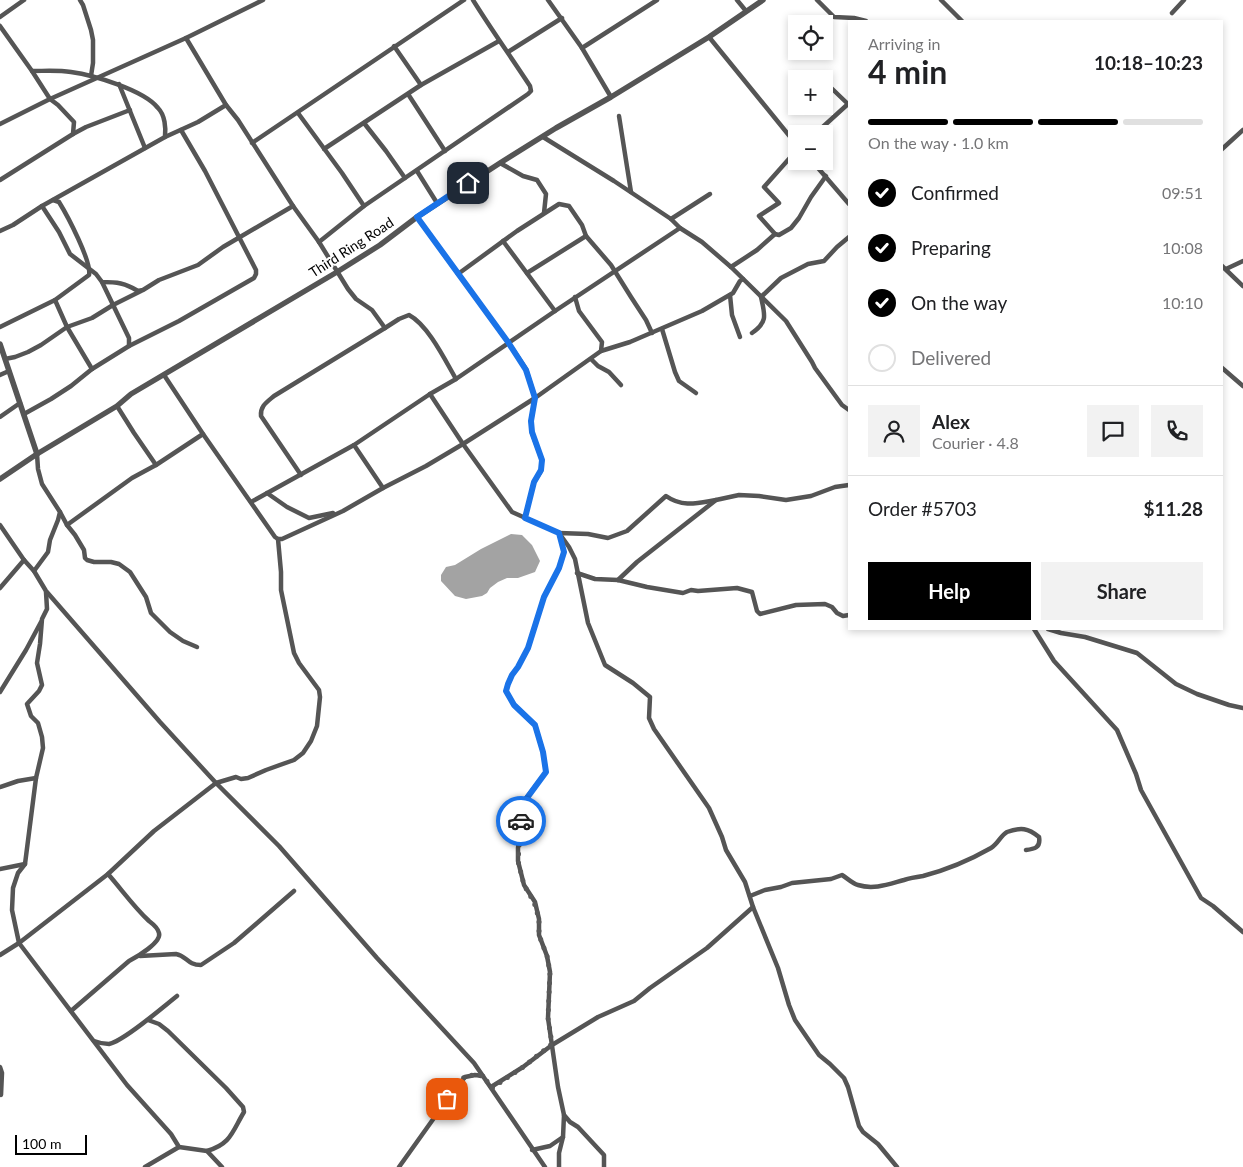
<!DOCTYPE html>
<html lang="en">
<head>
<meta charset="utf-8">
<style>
	:root { --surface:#fff; --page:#f2f2f2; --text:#202124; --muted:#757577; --line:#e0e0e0; --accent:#000 }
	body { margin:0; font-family:Lato,sans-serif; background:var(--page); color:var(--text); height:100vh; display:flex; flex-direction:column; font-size:19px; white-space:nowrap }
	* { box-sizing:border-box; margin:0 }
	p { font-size:16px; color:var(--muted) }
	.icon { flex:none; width:28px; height:28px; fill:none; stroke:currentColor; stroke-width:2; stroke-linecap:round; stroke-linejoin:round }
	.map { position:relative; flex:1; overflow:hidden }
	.side { position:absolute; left:848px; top:20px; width:375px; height:610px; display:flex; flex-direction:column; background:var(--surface); border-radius:0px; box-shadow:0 2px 8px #0003 }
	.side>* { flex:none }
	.tools { position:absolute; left:788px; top:15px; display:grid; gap:10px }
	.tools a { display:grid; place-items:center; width:45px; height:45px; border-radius:0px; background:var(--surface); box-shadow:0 2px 8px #0003; font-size:25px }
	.scale { position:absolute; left:15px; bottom:12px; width:72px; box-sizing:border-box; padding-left:5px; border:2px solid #000; border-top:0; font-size:14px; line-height:18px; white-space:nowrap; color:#000; -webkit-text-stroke:4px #fff; paint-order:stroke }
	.pin { position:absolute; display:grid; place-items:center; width:42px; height:42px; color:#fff; margin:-21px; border-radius:10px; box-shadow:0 2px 8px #0006 }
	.courier { position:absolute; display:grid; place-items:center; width:50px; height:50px; margin:-25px; border:4px solid #1a73e8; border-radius:50%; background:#fff; color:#222; box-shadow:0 1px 6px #0007 }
	.overview em { font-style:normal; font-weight:700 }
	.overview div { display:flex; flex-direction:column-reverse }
	.overview { display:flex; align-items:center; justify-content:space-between; height:85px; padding:0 20px }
	h1 { font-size:32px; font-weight:700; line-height:38px }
	.bar { display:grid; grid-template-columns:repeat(4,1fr); gap:8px 5px; align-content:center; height:60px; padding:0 20px }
	.bar i { height:6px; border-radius:4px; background:var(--line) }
	.bar .on { background:var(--accent) }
	.bar p { grid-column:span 4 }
	.line { display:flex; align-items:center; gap:12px; padding:0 20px; border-top:1px solid var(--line) }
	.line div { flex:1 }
	.round { display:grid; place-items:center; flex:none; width:52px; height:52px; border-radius:0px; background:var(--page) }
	ol { padding:0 20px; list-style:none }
	li { display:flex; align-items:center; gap:15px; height:55px }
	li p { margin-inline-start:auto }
	li .icon { padding:5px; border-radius:50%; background:var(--accent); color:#fff; stroke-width:4 }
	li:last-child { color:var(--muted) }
	li i { width:28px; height:28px; border:2px solid var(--line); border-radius:50% }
	.cta { display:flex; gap:10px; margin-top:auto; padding:10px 20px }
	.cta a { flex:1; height:58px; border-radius:0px; background:var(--accent); color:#fff; font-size:20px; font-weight:700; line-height:58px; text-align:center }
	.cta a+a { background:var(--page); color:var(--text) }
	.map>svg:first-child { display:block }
	.water { fill:#a3a3a3 }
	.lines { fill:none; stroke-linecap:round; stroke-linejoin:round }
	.minor { stroke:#555; stroke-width:4.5 }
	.tertiary { stroke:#555; stroke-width:5.5 }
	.done { stroke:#595959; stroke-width:5; stroke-dasharray:0 9 }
	.route { stroke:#1a73e8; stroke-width:6 }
	.labels { text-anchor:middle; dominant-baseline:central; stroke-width:4; stroke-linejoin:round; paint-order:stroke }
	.street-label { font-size:14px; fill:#000; stroke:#fff }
</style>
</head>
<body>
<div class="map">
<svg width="1243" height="1167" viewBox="0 0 1243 1167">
	<rect width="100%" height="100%" fill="#fff"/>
	<polygon class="water" points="511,534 522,535 532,545 540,561 535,572 518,578 507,578 498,582 490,588 487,593 482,596 466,599 455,596 441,581 441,575 446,567 455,565 481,549"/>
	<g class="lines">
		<g class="minor">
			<polyline points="80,0 83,5 91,30 93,40 93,63 91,76"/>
			<polyline points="548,0 582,48 611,97"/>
			<polyline points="737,0 746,11"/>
			<polyline points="817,0 834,17 854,18 866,21"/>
			<polyline points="941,0 962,21"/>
			<polyline points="1172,13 1184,0"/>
			<polyline points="0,17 24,0"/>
			<polyline points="0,26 32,71 50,99 58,105 74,122 73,134 0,180"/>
			<polyline points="709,37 796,144"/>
			<polyline points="186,38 226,105 238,120 293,206 319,242 348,289 356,299 372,310 385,328"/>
			<polyline points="394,46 421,85"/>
			<polyline points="582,48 657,0"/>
			<polyline points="508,52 562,18"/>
			<path d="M32,71c13,0 26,-1 39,1 22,3 73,18 87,36 7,7 8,20 7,29"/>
			<polyline points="824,81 849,105"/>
			<polyline points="119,84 145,148"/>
			<polyline points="408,94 445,151"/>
			<polyline points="298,113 342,173 364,206"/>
			<polyline points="619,116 631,192"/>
			<polyline points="364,123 386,151 405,178"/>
			<polyline points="0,124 50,99 186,38 263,0"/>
			<polyline points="73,134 86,127 130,110"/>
			<polyline points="815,134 848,104"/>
			<polyline points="543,137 614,181 671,219 680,228 702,242 731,267 786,321 812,362 815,368 842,405 849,410"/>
			<polyline points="252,143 464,0"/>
			<polyline points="324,149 421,85 499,41"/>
			<polyline points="1221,150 1243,130"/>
			<polyline points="812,161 849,204"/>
			<polyline points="500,163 523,176 537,180 546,194 544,213"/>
			<polyline points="417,171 437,203"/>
			<path d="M53,200l6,2c8,13 33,60 30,73l-34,25"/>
			<path d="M42,206l17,26 11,22 26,20 6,8c15,0 23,1 36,9l5,-1 16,-10 39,-15 25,-18 70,-41"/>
			<polyline points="417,217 508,342 526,369 535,398 531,421 532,433 542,460 541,471 534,482 525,518"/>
			<polyline points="671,219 710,194"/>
			<polyline points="0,231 13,225 42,206 165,137 198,122 226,105"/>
			<polyline points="775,234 779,235 791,228 799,218 811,197 826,176"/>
			<polyline points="503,241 555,311"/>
			<path d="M319,242l45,-36 164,-112 3,-3 -1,-5c-19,-29 -39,-57 -57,-86"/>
			<polyline points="1221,265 1243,286"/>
			<polyline points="731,267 757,250 775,234 759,216 779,203 764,187 796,151"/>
			<polyline points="1226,269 1243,261"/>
			<polyline points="527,273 586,236"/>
			<polyline points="458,274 517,231 559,204 569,206 582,225 586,236 611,265 631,297 646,320 652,333"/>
			<polyline points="102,282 129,338 129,346"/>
			<polyline points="730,295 732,315 740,337"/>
			<polyline points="0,327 55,300 67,327 92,369"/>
			<polyline points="662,329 675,372 679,381 696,393"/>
			<path d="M752,333c16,-11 13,-18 9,-36l20,-19 27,-14 16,-3 13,-14 12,-10"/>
			<polyline points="601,351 630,342 702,311 733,293 740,281 743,279"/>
			<polyline points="5,359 15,357 28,352 41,345 67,327 92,318 113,305 141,291"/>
			<polyline points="591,359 598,366 609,372 621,385"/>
			<polyline points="1221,367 1243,386"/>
			<polyline points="0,375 9,371"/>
			<polyline points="164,375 203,434 275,537 278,539 282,539 343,511 383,488 426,466 463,444 535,398 601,351 602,342 579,311 575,297"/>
			<polyline points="430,394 463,444 512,512 559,533 569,547 575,559 588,623 605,665 633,683 650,697 649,718 654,729 709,808 722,837 726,850 745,882 753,907 778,968 789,1005 795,1020 819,1055 830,1064 844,1078 848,1087 859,1126 863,1132 878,1144 897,1167"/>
			<polyline points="117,406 134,433 156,465"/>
			<polyline points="24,414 51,399 71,386 92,369 129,346 179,321 254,278 256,274 256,270 205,171 181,130"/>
			<polyline points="0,417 20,403"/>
			<polyline points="354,445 383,488"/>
			<path d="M301,475l-40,-59c-1,-10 6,-14 13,-20l111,-68 14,-9 10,-4c19,10 36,45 47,64"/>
			<polyline points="267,493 287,507 309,518 333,513"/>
			<polyline points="251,502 354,445 430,394 456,379 555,311 680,228"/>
			<polyline points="60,512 67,525 75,535 84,550 85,558 87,560 94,562 111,562 119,564 130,572 146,597 151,613 170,632 183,641 197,647"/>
			<polyline points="0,525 24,560 34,571 46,591 160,722 216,783 279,846 377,958 474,1063 545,1167"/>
			<polyline points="67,525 132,478 156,465 203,434"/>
			<polyline points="34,571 48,552 50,540 58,520 60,512 42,484 38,469 37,454"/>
			<polyline points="577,573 595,579 618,580 647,587 683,593 691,590 698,591 737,588 752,592 757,611 760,614 796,605 825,604 832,607 837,613 843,616 849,615"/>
			<polyline points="618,580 637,562 716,500 739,495 759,496 786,500 811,496 835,487 849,485"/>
			<polyline points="0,588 24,560"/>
			<polyline points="46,592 47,609 42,619 40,644 37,663 42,685 39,691 27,704 31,716 38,723 42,737 43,748 36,778 25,864 18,873 13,888 12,910 19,943 127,1085 171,1134 179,1147 207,1151 222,1167"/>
			<polyline points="1034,629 1054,661 1117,730 1136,774 1141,790 1201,898 1213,906 1243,932"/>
			<polyline points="1048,629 1061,633 1085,637 1137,653 1176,684 1197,694 1229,705 1243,708"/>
			<polyline points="0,692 26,650 41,622"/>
			<polyline points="0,787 18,781 36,778"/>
			<polyline points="0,869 25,864"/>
			<path d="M750,896l15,-6 16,-3 11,-4 39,-4 11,-4c5,3 11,9 16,10 16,5 31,-1 46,-5 6,-2 12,-3 19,-4 23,-6 47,-16 68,-28 7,-4 10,-13 16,-16 14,-5 21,-4 32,5 2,11 -5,12 -13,13"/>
			<polyline points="0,955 19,943 108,874 154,831 216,783 236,777 241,779 248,778 266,770 294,760 303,753 311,741 317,726 320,697 319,690 299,663 294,653 281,590 281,572 278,539"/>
			<path d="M140,956l36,-2c11,2 11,11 25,11l33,-22 60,-52"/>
			<path d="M71,1011l58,-50c8,-4 33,-19 30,-28 -1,-5 -6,-9 -10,-12 -15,-14 -27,-31 -41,-47"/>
			<path d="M148,1020l11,4 9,7 58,57 17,19 1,5c-12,20 -13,32 -37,39"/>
			<path d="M94,1041c5,2 10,3 15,3 15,-3 54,-37 68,-48"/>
			<polyline points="0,1067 2,1073 1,1095"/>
			<polyline points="491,1087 523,1067 552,1045 598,1017 634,1001 650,988 707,948 753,907"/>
			<polyline points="532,1150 550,1146 563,1137"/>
			<polyline points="145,1167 179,1147"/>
			<polyline points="399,1167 439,1111 465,1077 475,1075 483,1076"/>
			<polyline points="559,1167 559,1153 563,1137 564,1115"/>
			<path d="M604,1167v-12l-26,-28 -8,-5 -6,-7 -6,-28 -10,-69 2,-46 -3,-16 -8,-21v-16l-4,-17 -11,-17 -6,-24v-13l6,-47 22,-29 -3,-20 -8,-27 -21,-20 -8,-14 2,-7 4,-9 6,-8 10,-19 16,-51 15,-29 5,-16 -5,-19 29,1 20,4 19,-7 39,-35c17,12 32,7 50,4"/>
		</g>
		<g class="tertiary">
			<polyline points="0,344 37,454"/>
			<polyline points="0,479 37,454 117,406 131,394 337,272 380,245 417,217 500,163 556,128 611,97 709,37 763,0"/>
		</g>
	</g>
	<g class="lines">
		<polyline class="done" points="447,1099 465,1076 475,1075 483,1076 492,1088 523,1067 552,1044 548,1018 550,972 547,956 539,935 539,919 534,902 524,885 518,861 521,821"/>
		<polyline class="route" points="468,183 417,217 508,342 526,370 535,398 531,421 532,432 542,460 541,470 534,482 525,518 559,533 564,552 559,568 544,597 528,648 518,667 512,675 508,684 506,691 514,705 535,725 543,752 546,772 524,802 521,821"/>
	</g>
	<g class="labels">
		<g class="street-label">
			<text transform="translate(351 247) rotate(-33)">Third Ring Road</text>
		</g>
	</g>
</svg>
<div class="tools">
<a><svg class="icon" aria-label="locate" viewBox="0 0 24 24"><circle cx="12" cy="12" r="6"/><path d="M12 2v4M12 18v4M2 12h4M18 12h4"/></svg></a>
<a>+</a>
<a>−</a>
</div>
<div class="scale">100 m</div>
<div class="pin" style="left:447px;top:1099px;background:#ea580c"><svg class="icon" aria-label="bag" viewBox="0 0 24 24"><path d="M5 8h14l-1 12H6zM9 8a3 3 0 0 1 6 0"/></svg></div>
<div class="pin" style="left:468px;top:183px;background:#1f2937"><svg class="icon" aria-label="home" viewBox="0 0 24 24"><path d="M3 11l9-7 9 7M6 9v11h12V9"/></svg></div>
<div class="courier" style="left:521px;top:821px"><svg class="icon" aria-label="car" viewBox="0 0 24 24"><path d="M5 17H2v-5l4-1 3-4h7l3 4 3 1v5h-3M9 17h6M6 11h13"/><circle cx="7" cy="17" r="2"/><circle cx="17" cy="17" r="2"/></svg></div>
<section class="side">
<div class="overview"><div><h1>4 min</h1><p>Arriving in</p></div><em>10:18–10:23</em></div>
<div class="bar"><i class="on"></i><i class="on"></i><i class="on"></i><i></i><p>On the way · 1.0 km</p></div>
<ol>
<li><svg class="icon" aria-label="check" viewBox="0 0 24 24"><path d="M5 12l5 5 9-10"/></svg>Confirmed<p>09:51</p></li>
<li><svg class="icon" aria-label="check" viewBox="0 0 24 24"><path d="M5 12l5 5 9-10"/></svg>Preparing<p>10:08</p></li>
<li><svg class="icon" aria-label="check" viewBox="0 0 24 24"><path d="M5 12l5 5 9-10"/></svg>On the way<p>10:10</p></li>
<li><i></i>Delivered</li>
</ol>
<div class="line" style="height:90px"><a class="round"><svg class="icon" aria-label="person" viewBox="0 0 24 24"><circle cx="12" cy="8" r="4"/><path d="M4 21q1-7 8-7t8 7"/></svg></a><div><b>Alex</b><p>Courier · 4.8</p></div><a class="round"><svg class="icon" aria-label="chat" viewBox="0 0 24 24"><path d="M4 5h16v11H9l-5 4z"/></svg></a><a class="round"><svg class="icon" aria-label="phone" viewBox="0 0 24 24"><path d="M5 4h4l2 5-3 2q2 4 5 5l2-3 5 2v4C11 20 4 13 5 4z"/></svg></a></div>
<div class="line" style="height:65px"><div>Order #5703</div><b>$11.28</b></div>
<div class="cta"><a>Help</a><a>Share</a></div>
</section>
</div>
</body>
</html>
